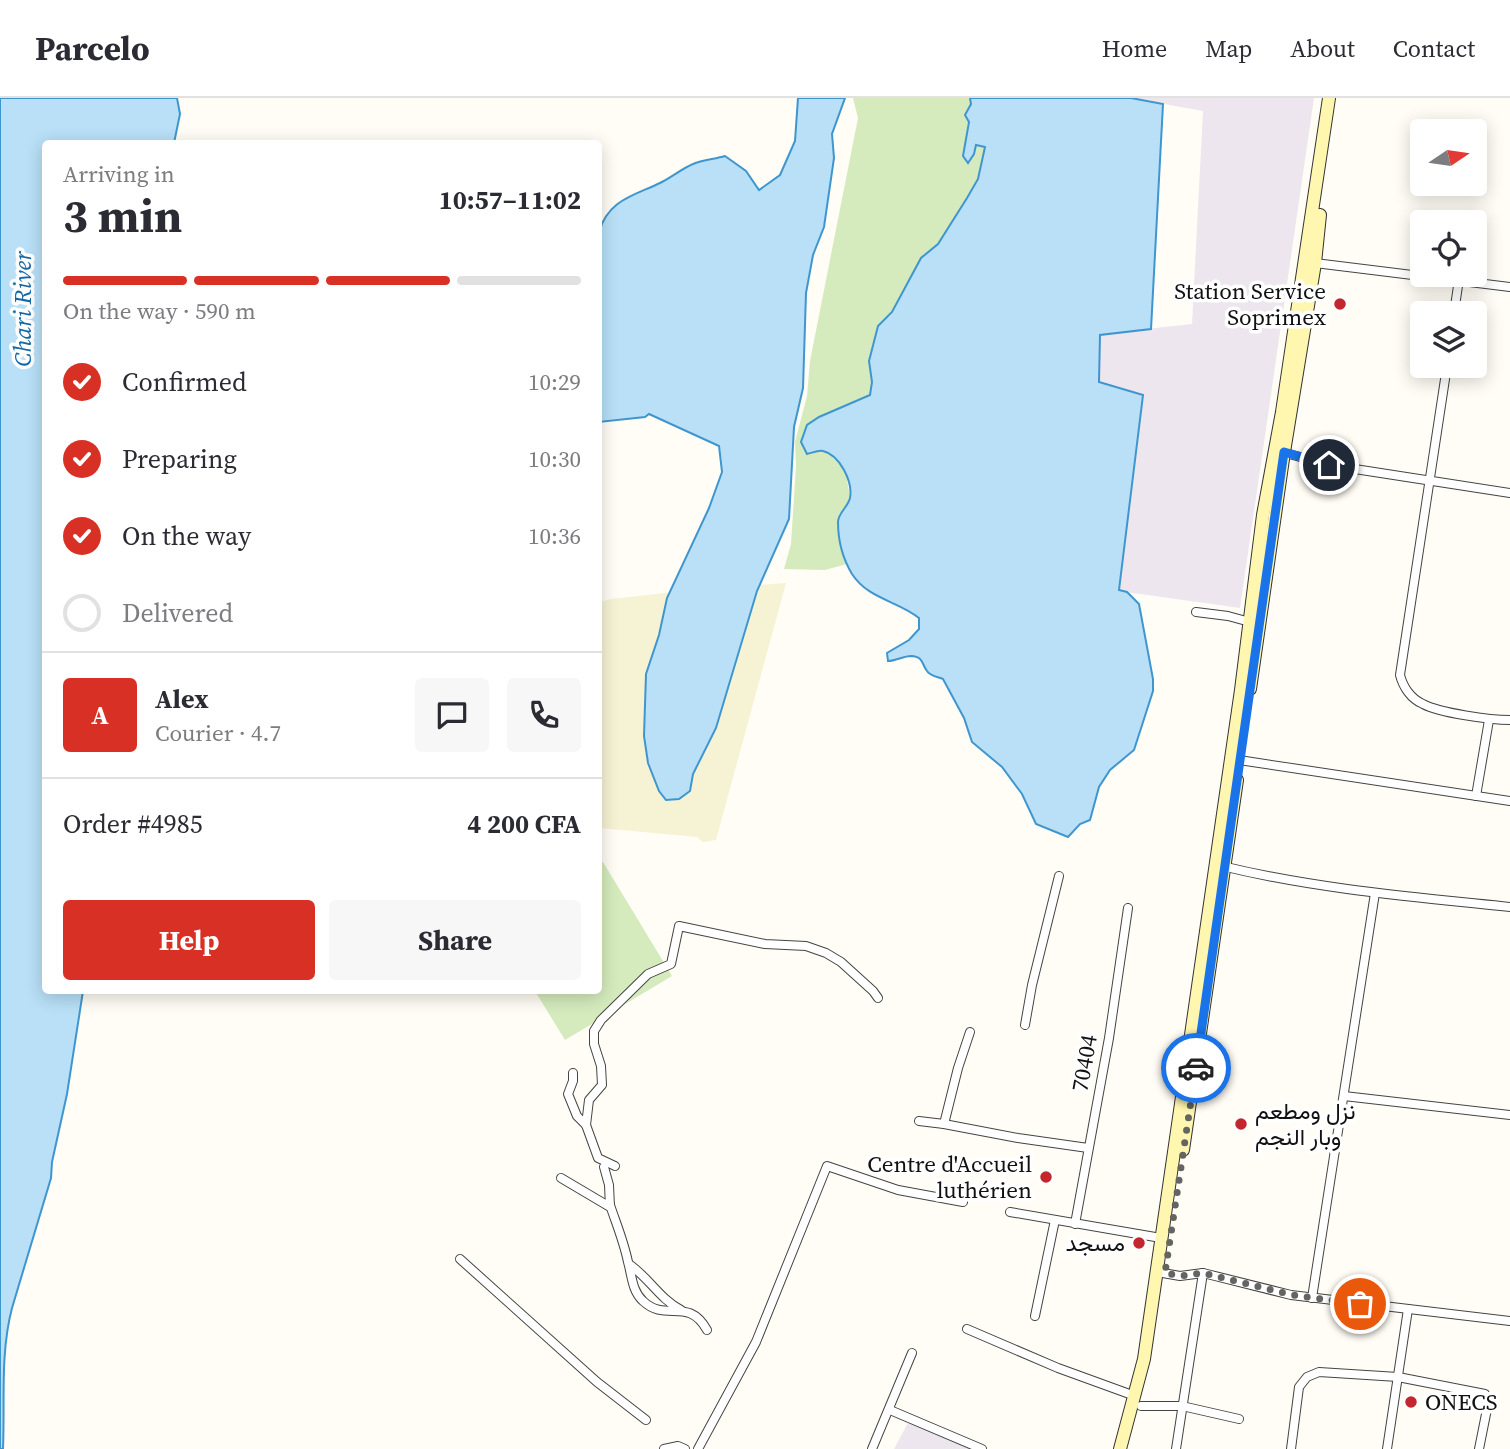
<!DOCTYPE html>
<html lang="en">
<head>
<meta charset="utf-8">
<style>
	:root { --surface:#fff; --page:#f7f7f7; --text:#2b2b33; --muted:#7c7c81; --line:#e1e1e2; --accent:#d93025 }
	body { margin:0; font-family:"Source Serif 4",Vazirmatn,serif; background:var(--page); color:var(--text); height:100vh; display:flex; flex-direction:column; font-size:26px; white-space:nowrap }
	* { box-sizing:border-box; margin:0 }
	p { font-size:23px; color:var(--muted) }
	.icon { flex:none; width:38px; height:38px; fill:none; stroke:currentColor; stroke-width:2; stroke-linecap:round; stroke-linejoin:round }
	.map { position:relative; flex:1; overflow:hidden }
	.details { position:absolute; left:42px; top:42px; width:560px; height:854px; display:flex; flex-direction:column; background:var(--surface); border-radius:7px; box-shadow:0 4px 18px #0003 }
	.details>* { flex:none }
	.needle { width:46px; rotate:77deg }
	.buttons { position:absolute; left:1410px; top:21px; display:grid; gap:14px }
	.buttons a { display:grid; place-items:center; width:77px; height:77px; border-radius:7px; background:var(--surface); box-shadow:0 4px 18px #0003; font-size:35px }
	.pin { position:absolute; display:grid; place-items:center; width:60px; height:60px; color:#fff; margin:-30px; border:4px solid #fff; border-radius:50%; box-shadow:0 2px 7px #0007 }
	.courier { position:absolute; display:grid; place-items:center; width:70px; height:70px; margin:-35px; border:5px solid #1a73e8; border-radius:50%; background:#fff; color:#222; box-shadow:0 2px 9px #0007 }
	.overview em { font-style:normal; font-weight:700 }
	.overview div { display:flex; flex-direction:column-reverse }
	.overview { display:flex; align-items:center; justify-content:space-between; height:119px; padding:0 21px }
	h1 { font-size:46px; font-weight:700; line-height:52px }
	.bar { display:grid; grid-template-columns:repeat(4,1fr); gap:10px 7px; align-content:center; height:84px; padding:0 21px }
	.bar i { height:9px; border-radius:5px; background:var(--line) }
	.bar .on { background:var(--accent) }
	.bar p { grid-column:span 4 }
	.line { display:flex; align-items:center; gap:18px; padding:0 21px; border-top:2px solid var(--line) }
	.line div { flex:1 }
	.round { display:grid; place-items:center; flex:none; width:74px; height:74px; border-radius:7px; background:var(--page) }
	ol { padding:0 21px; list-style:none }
	li { display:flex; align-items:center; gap:21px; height:77px }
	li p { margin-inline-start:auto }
	li .icon { padding:7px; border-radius:50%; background:var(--accent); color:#fff; stroke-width:4 }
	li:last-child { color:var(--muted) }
	li i { width:38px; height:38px; border:4px solid var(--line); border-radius:50% }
	.cta { display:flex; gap:14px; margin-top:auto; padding:14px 21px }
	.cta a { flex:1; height:80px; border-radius:7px; background:var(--accent); color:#fff; font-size:28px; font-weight:700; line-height:80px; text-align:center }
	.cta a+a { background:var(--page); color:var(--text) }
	header { display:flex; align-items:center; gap:42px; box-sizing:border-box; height:98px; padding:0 35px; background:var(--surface); border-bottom:2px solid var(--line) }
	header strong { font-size:33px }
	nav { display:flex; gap:38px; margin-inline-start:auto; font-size:24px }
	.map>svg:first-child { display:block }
	.industrial { fill:#eee6ef }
	.farmland { fill:#f6f3d4 }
	.green { fill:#d5ebbd }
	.water { fill:#b9e0f7; stroke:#3f96cf; stroke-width:2 }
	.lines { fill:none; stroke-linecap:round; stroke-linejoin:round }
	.street-casing { stroke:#444; stroke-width:10 }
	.secondary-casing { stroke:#333; stroke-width:14 }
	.street { stroke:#fff; stroke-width:8 }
	.secondary { stroke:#fff6b0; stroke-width:12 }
	.done { stroke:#646461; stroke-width:7; stroke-dasharray:0 12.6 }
	.route { stroke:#1a73e8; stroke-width:9 }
	.poi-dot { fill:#c4262e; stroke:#fff; stroke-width:2.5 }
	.labels { text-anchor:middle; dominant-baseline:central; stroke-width:7; stroke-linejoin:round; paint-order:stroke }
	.poi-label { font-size:23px; fill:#111; stroke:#fff; text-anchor:end }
	.street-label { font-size:23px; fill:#111; stroke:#fff }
	.water-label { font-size:24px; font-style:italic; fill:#1768a6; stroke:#fff }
</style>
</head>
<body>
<header>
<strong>Parcelo</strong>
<nav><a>Home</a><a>Map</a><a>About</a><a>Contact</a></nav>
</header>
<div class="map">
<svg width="1510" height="1351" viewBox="0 0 1510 1351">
	<rect width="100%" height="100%" fill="#fffdf5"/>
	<g class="industrial">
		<polygon points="1131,0 1314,0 1240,510 1119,493 1143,298 1099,284 1100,236 1192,226 1203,13"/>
		<polygon points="909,1323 976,1351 894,1351"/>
	</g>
	<polygon class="farmland" points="786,485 716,742 703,744 697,739 599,730 598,505 611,501 701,491"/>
	<g class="green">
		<polygon points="853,0 970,0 971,5 963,57 968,64 974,56 976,46 985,49 978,81 967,100 938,146 921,160 892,214 878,228 869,263 872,284 870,297 819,319 821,352 836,359 846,375 850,400 838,421 839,443 847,466 825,472 784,471 791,446 796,368 795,344 807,298 810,263 858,20"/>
		<polygon points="603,764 672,878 565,942 535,893 598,892 598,767"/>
	</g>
	<g class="water">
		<path d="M0,0h177l3,16 -6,29 -128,1v846l37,1 -16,103 -15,68 -1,16 -39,130c-12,46 -7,93 -9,141h-3z"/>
		<path d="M798,0h47l-13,36 2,24 -10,69 -11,28 -7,38 -3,95 -9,39 -5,92 -32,72 -41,137 -23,46 -3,17 -11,8 -13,1 -7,-9 -11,-28 -4,-27 2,-62 13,-39 8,-37 42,-90 13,-36 -3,-26 -70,-32 -4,3 -46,5v-190c9,-32 34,-36 61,-49 11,-5 21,-14 33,-19 9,-4 22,-5 32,-8l21,15 13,19 21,-15 15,-34z"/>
		<path d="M970,0h161l32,6 -12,225 -51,6 -1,47 44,13 -24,195 8,2 12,12 14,75v12l-19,59 -24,20 -11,17 -9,33 -10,4 -12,13 -32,-13 -14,-30 -20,-27 -30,-25 -8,-24 -21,-39c-5,-2 -13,-3 -16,-8 -6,-8 -3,-14 -16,-15 -8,0 -15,5 -23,5l-1,-8 22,-13 10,-11v-11c-21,-17 -51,-19 -67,-44 -9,-15 -14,-34 -14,-52 0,-9 10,-15 12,-24 3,-16 -10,-43 -27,-47 -5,-1 -11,2 -16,3l-6,-12 6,-17 12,-8 51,-22 2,-13 -3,-21 9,-35 14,-14 29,-54 17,-14 29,-46 11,-19 7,-32 -9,-2 -2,9 -6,9 -5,-7 6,-34 -4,-7 6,-11z"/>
	</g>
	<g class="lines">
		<defs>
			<g id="street">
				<polyline points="1315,165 1510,189"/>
				<polyline points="1454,215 1459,181"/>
				<path d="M1447,268l-47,309c3,12 11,24 23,29 17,9 67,16 87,16"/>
				<polyline points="1282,354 1329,367 1510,395"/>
				<polyline points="1196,514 1228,518 1250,524"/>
				<polyline points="1239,662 1510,703"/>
				<polyline points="1476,698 1489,622"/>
				<path d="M1222,768c94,23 192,31 288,41"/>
				<polyline points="1025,927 1032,887 1059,778"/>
				<polyline points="573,975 573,983 568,996 577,1018 586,1027 598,1060 615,1068"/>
				<polyline points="1344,998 1510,1017"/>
				<polyline points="919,1023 944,1026 1018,1040 1088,1050"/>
				<polyline points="944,1026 958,970 970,934"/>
				<polyline points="586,1027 589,1002 602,987 601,968 594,946 594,933 601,922 648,876 671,866 679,828 765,846 806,848 826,855 841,864 873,893 878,900"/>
				<polyline points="561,1080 610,1109 609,1087 604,1069"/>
				<path d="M610,1107c6,18 14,37 18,57 4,14 4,29 15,39 23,22 45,-5 64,29"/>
				<polyline points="1010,1114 1161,1140"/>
				<polyline points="1075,1126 1109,940 1128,810"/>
				<polyline points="460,1161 597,1284 646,1322"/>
				<path d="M629,1166c20,14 31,35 52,46"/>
				<polyline points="1157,1174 1180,1178 1203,1175 1291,1197 1510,1223"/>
				<polyline points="1312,1200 1375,795"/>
				<polyline points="1035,1218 1055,1122"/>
				<polyline points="967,1231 1058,1270 1135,1298"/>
				<polyline points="1141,1308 1182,1308 1239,1321"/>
				<polyline points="890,1312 982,1351"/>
				<polyline points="664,1351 678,1348 685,1351"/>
				<polyline points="698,1351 756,1244 827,1068 898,1092 963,1104"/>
				<polyline points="872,1351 912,1255"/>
				<polyline points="1176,1351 1203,1175"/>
				<polyline points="1291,1351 1299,1289 1307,1279 1319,1274 1398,1279 1485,1296 1488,1306 1479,1351"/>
				<polyline points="1387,1351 1408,1211"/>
			</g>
			<g id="secondary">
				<polyline points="1250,591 1284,354 1315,165 1320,117"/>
				<polyline points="1183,1052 1237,682"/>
				<polyline points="1120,1351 1144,1261 1241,592 1263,417 1282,314 1329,0"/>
			</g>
		</defs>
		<use href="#street" class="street-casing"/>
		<use href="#secondary" class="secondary-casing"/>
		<use href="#street" class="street"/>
		<use href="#secondary" class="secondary"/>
	</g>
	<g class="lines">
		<polyline class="done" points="1196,970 1165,1175 1180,1178 1203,1175 1292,1197 1360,1206"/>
		<polyline class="route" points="1196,970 1284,354 1329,367"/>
	</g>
	<g class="poi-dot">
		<circle cx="1340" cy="206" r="7"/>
		<circle cx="1241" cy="1026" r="7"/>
		<circle cx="1046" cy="1079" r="7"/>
		<circle cx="1139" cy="1145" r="7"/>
		<circle cx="1411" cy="1304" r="7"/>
	</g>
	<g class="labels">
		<g class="poi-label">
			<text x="1326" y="193">Station Service<tspan x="1326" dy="26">Soprimex</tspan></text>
			<text x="1255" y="1013" text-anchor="start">نزل ومطعم<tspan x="1255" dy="26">وبار النجم</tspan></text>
			<text x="1032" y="1066">Centre d'Accueil<tspan x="1032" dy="26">luthérien</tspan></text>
			<text x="1125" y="1145">مسجد</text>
			<text x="1425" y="1304" text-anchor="start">ONECS</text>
		</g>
		<g class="street-label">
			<text transform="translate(1084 965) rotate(-80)">70404</text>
		</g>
		<g class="water-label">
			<text transform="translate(22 211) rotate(-90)">Chari River</text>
		</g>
	</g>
</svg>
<div class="buttons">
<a><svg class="needle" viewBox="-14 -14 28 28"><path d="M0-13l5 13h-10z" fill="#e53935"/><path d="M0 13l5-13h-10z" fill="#7c7c81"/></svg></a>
<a><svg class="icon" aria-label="locate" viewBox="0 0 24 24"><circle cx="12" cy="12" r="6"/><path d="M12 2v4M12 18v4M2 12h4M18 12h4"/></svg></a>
<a><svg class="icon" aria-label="layers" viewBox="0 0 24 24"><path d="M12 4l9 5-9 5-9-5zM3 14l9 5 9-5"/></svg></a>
</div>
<div class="pin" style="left:1360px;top:1206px;background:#ea580c"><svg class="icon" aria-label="bag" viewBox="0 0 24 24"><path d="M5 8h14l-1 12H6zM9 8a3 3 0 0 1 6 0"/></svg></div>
<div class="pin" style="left:1329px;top:367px;background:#1f2937"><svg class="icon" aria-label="home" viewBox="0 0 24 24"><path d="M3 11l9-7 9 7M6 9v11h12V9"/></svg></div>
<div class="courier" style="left:1196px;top:970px"><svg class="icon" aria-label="car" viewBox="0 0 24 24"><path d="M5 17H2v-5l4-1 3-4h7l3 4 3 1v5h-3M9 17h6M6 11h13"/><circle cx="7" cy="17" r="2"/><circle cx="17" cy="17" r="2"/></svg></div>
<section class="details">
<div class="overview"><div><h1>3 min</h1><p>Arriving in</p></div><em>10:57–11:02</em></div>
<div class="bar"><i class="on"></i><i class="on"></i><i class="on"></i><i></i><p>On the way · 590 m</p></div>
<ol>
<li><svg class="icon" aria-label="check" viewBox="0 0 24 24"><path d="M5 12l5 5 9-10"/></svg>Confirmed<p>10:29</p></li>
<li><svg class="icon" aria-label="check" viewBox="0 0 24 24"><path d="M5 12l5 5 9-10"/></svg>Preparing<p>10:30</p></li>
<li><svg class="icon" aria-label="check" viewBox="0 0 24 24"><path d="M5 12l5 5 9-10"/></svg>On the way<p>10:36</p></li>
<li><i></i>Delivered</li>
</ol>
<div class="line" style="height:126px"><b class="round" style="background:var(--accent);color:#fff">A</b><div><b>Alex</b><p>Courier · 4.7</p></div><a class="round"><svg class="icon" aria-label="chat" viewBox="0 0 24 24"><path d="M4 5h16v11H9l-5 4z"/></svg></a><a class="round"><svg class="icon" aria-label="phone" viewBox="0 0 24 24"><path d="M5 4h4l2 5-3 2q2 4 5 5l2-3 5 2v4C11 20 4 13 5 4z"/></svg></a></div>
<div class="line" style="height:91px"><div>Order #4985</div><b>4 200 CFA</b></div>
<div class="cta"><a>Help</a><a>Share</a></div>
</section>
</div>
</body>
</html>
